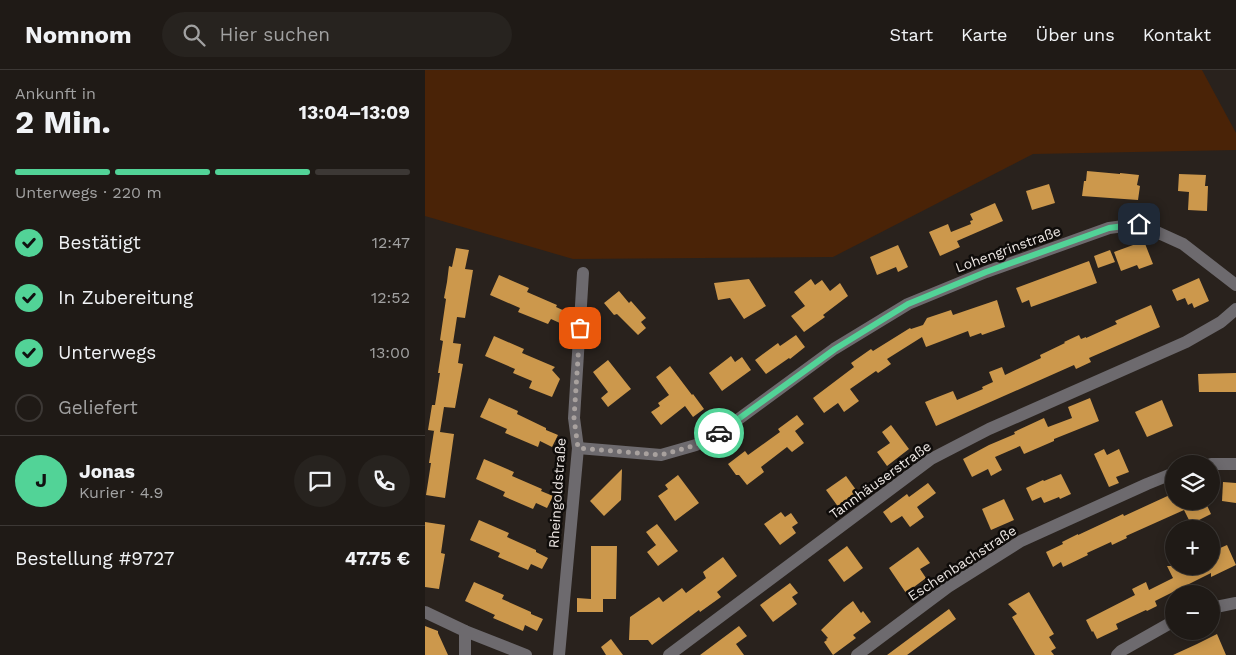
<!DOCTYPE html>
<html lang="de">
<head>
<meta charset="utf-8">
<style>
	:root { --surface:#1f1a16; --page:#27231f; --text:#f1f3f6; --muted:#a1a1a1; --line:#3c3835; --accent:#52d397 }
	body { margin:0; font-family:"Work Sans",sans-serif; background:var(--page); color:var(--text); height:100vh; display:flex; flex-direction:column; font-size:19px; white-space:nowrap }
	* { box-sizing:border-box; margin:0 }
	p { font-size:16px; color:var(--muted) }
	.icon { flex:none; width:28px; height:28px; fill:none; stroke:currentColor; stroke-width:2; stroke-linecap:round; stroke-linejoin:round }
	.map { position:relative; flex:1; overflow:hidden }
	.panel { display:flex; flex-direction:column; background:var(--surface); width:425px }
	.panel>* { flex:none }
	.buttons { position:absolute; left:740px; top:385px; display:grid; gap:10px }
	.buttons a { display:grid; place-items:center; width:55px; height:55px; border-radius:50%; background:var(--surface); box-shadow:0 2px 12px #0003,0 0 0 1px var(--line); font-size:25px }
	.pin { position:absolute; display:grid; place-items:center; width:42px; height:42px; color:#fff; margin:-21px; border-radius:10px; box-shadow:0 2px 8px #0006 }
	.courier { position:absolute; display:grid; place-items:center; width:50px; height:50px; margin:-25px; border:4px solid #52d397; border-radius:50%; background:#fff; color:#222; box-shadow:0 1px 6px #0007 }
	.headline em { font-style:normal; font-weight:700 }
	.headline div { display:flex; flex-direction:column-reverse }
	.headline { display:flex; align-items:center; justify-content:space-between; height:85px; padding:0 15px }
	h1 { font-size:32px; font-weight:700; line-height:38px }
	.bar { display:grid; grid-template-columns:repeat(4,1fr); gap:8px 5px; align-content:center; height:60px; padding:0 15px }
	.bar i { height:6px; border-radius:4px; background:var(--line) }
	.bar .selected { background:var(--accent) }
	.bar p { grid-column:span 4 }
	.line { display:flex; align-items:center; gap:12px; padding:0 15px; border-top:1px solid var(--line) }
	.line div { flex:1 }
	.round { display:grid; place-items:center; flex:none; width:52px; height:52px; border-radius:26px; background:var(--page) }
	ol { padding:0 15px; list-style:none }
	li { display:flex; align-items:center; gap:15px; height:55px }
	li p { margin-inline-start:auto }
	li .icon { padding:5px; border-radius:50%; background:var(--accent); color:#111; stroke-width:4 }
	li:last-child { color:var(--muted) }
	li i { width:28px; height:28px; border:2px solid var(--line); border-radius:50% }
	header { display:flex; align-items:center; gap:30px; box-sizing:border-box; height:70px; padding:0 25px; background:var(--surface); border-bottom:1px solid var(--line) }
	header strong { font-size:24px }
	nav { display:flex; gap:28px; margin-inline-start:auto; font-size:18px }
	.search { width:350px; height:45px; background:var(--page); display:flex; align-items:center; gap:12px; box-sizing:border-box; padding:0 18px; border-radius:28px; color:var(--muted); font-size:19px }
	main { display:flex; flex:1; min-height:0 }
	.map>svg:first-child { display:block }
	.green { fill:#4a2307 }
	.building { fill:#cc984c }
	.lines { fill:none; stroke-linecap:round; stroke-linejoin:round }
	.minor { stroke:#6d6a6e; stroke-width:12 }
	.done { stroke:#a8a19e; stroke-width:5; stroke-dasharray:0 9 }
	.route { stroke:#52d397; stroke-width:6 }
	.labels { text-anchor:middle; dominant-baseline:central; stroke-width:5; stroke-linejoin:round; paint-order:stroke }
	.street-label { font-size:14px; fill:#ece6e3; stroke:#0f0c0a }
</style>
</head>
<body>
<header>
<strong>Nomnom</strong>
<div class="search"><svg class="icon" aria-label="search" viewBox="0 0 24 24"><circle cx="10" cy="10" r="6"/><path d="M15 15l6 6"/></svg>Hier suchen</div>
<nav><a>Start</a><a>Karte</a><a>Über uns</a><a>Kontakt</a></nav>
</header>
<main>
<section class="panel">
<div class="headline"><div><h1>2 Min.</h1><p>Ankunft in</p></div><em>13:04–13:09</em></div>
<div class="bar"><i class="selected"></i><i class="selected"></i><i class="selected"></i><i></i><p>Unterwegs · 220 m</p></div>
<ol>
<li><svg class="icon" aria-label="check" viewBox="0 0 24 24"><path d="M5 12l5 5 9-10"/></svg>Bestätigt<p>12:47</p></li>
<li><svg class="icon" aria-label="check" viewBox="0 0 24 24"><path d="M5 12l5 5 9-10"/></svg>In Zubereitung<p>12:52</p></li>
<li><svg class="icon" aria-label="check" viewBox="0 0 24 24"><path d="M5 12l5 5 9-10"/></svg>Unterwegs<p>13:00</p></li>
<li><i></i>Geliefert</li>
</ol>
<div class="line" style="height:90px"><b class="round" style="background:var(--accent);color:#111">J</b><div><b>Jonas</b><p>Kurier · 4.9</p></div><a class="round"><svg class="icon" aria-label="chat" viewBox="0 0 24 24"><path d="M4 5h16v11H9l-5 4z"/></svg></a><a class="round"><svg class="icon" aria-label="phone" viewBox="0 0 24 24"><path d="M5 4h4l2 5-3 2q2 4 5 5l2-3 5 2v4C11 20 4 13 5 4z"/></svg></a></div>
<div class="line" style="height:65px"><div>Bestellung #9727</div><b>47.75 €</b></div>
</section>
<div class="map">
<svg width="811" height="585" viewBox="0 0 811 585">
	<rect width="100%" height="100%" fill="#29221d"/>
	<polygon class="green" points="0,0 777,0 811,63 811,80 608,84 408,187 148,189 0,146"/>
	<g class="building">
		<polygon points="662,101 695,104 695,103 714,105 712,115 715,116 713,130 657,126 659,111 661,111"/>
		<polygon points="754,104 781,105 780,116 783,116 782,141 763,140 764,122 753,121"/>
		<polygon points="624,114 630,133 607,140 601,121"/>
		<polygon points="570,133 578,151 532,171 535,177 515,186 504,162 523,154 526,162 546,154 545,151 548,150 545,144"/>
		<polygon points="719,171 728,194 714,199 712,195 696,201 689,182"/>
		<polygon points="473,175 483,197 473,202 471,197 452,205 445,187"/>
		<polygon points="31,178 44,180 40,199 48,200 40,248 32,247 28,273 36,274 33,293 38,294 30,338 19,337 15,362 29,364 20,428 1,425 6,393 4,393 9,361 10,361 3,360 7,335 10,335 15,303 13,303 18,271 15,270 21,229 19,228 22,212 24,196 27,197"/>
		<polygon points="685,180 690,192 673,198 669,186"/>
		<polygon points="664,191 672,213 606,237 604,230 597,233 591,218"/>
		<polygon points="74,205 104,218 102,222 132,235 131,237 142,242 137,254 126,249 123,254 93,242 95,238 65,225"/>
		<polygon points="774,208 784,231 769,238 767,233 763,235 760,228 752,231 747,220"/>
		<polygon points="324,209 341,236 319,249 305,228 293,230 289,213"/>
		<polygon points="386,209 390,215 397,210 405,221 415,213 423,226 398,245 400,247 379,262 366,246 380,236 369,222"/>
		<polygon points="194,221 204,233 206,231 221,248 216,252 221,258 213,265 192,244 189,245 179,233"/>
		<polygon points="572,230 580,257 557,265 556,263 545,267 543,261 501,277 497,267 462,289 466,294 453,303 451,301 425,319 434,331 419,342 413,333 399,343 388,328 429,297 426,293 446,279 448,281 485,258 486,259 498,255 502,248 526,240 528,245"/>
		<polygon points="726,235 735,257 664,288 666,292 651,299 649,295 511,356 500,332 528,321 532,330 558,319 557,317 568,312 564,302 577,297 580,305 616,288 615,285 640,273 639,272 654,265 656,269 661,267 661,268 692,254 690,251"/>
		<polygon points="371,265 380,277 365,289 364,288 341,304 330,290 353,273 355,276"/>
		<polygon points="69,266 99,279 97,283 130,297 127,300 135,309 127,327 104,318 107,311 88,303 90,299 60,286"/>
		<polygon points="306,286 310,292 317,287 326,300 297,321 284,303"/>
		<polygon points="183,290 206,319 183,337 176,328 183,322 168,302"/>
		<polygon points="245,296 267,325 268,324 279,339 268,347 260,336 236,355 226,342 235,336 233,333 244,325 231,307"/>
		<polygon points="811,303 811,322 774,322 773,304"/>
		<polygon points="64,328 93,341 92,344 121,358 121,360 133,365 127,377 115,371 113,377 80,363 82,359 55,347"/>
		<polygon points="665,328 674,351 629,369 629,371 599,384 595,376 570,387 577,400 566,406 563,399 547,407 538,389 564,375 590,364 589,362 619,348 623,357 647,348 643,337"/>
		<polygon points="737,330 748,356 722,367 710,342"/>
		<polygon points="372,345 379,354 370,361 379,373 367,382 362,377 336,397 339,402 322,415 314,405 311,405 303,394 320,381 323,385 355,362 353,359"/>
		<polygon points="466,355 484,379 462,396 452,382 465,373 457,362"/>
		<polygon points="679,379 682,385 694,379 704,402 691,407 694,413 684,417 669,384"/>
		<polygon points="59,389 89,402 87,406 117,419 116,421 128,426 122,438 111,433 108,439 78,426 80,422 51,409"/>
		<polygon points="197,399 196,430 179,446 165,431"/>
		<polygon points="636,404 646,424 635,429 634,427 619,433 616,427 607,431 601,418 618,410 619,411"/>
		<polygon points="253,405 274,433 250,451 233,426 243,419 240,415"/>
		<polygon points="421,406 434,424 414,438 401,420"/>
		<polygon points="798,412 811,413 811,433 797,431"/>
		<polygon points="503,413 511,423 492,437 499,447 485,457 477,446 466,453 458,442 482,424 484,427"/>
		<polygon points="749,423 749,431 780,431 786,444 766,454 759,440 701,466 702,468 687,475 686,472 662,483 663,485 638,497 636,492 628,497 621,482 638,474 637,472 653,464 653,465 698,444 699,446"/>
		<polygon points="579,429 589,450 566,460 557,439"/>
		<polygon points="356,442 360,447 366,443 373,453 367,457 371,463 355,475 339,454"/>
		<polygon points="54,450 84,463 82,467 111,480 111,482 123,488 117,499 106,494 103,500 73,487 75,483 45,470"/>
		<polygon points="0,452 20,455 16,483 20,484 14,519 0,517"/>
		<polygon points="232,454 253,481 233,496 222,482 231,475 221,462"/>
		<polygon points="802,475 811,495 786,507 786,503 730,531 732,536 722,541 721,540 691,554 693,559 672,569 668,561 667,562 661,550 710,525 707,519 721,512 724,520 748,508 742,496 786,496 786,482"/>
		<polygon points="166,476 192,476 191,529 178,529 178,542 152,542 152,528 166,529"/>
		<polygon points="422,476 438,498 419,512 403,490"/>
		<polygon points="493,477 505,493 495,499 501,508 481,523 464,498"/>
		<polygon points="298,487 312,506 292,522 296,527 275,542 274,540 227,575 223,570 204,570 205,547 234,527 238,532 257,518 261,523 281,508 278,502"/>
		<polygon points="49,512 79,525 77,529 106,542 106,544 118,549 112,561 100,555 98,561 68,548 70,545 40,531"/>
		<polygon points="365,513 373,523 367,527 372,534 348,552 335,535"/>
		<polygon points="604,522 629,564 624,567 631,578 626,581 629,585 610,585 587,547 592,544 583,534"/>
		<polygon points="428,531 436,543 438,541 446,552 428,565 431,568 408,585 399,572 402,570 401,569 403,568 396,560 419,538"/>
		<polygon points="524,539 531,549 505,568 482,585 462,585"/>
		<polygon points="0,556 13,561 13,563 23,585 0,585"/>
		<polygon points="314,556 322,566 311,574 319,585 275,585"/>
		<polygon points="792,564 801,585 748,585 772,574"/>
		<polygon points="186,569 198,585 181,585 176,577"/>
	</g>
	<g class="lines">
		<g class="minor">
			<polyline points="153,378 236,385 271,375 296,362 409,279 483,234 561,202 684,158 714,154 758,174 811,215"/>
			<polyline points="786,394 811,394"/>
			<polyline points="786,538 811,533"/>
			<polyline points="0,542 40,561 101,585"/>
			<polyline points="40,561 40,585"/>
			<polyline points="134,585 153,378 149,348 158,203"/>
			<polyline points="244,585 506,389 564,359 761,272 796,252 811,239"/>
			<polyline points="432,585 523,517 596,471 722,414 749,403"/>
			<polyline points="692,585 696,581 749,551"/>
		</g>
	</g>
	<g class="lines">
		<polyline class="done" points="155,258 149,348 153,378 236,385 271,375 294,363"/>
		<polyline class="route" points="294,363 410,279 483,234 561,202 684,158 714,154"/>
	</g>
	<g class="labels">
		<g class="street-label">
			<text transform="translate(583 179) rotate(-20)">Lohengrinstraße</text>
			<text transform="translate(455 410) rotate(-36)">Tannhäuserstraße</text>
			<text transform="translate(132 423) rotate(-86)">Rheingoldstraße</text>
			<text transform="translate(537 493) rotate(-33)">Eschenbachstraße</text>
		</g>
	</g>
</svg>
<div class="buttons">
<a><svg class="icon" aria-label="layers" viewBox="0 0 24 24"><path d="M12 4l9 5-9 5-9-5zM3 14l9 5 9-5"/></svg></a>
<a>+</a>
<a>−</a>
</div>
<div class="pin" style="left:155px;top:258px;background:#ea580c"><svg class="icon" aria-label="bag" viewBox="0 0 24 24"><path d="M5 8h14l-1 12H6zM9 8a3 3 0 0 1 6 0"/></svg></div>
<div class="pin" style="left:714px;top:154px;background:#1f2937"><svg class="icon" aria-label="home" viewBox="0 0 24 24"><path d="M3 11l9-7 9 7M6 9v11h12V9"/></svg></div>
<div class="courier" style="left:294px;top:363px"><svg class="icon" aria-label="car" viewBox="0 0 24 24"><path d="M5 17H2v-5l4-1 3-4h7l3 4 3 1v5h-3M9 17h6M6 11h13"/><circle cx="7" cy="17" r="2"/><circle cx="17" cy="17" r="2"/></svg></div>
</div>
</main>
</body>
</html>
